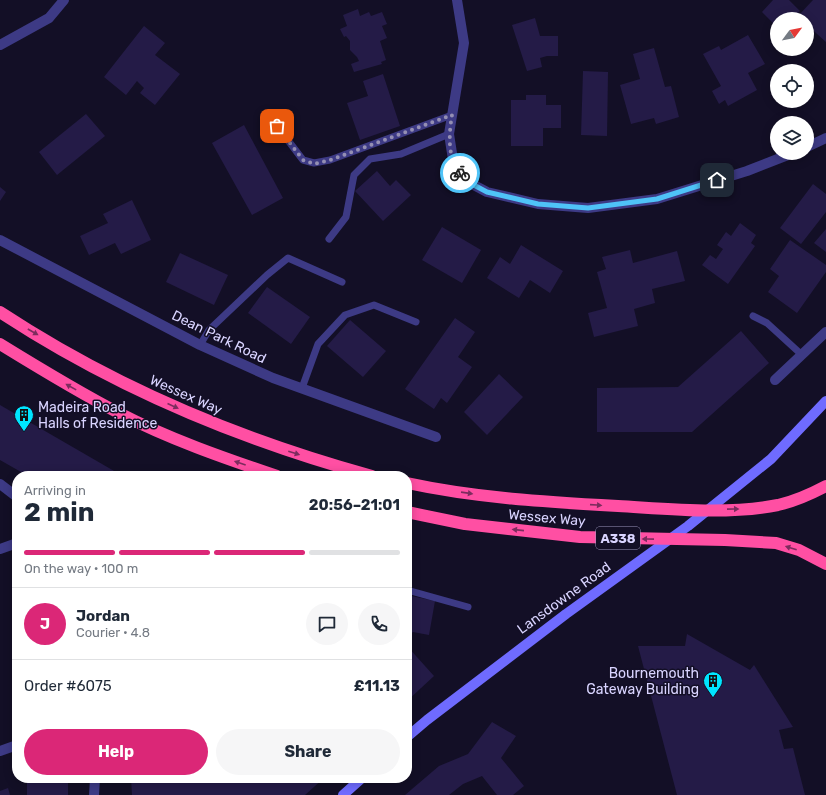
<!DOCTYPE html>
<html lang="en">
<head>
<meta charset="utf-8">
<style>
	:root { --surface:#fff; --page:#f6f6f7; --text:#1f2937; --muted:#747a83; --line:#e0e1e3; --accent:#db2777 }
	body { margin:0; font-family:Rubik,sans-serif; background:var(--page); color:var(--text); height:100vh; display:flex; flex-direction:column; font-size:15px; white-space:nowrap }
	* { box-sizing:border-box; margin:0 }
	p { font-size:13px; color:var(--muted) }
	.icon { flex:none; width:22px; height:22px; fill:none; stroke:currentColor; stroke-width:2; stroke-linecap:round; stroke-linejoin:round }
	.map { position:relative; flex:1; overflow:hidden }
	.sheet { position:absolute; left:12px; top:471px; width:400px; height:312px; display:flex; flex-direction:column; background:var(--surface); border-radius:16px; box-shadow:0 2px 10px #0003 }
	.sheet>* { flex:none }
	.needle { width:26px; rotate:58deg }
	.fabs { position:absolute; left:770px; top:12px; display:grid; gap:8px }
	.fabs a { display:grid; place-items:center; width:44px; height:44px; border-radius:50%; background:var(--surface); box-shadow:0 2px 10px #0003; font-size:20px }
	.pin { position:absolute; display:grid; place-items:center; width:34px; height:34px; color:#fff; margin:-17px; border-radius:8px; box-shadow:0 2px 6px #0006 }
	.courier { position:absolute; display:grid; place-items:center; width:40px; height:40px; margin:-20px; border:3px solid #4fc3f7; border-radius:50%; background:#fff; color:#222; box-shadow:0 1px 5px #0007 }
	.headline em { font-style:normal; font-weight:700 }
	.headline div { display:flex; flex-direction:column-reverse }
	.headline { display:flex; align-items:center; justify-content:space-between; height:68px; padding:0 12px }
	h1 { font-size:26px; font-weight:700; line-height:30px }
	.bar { display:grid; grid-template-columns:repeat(4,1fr); gap:6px 4px; align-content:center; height:48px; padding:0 12px }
	.bar i { height:5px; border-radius:3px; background:var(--line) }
	.bar .current { background:var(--accent) }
	.bar p { grid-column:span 4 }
	.line { display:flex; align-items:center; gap:10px; padding:0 12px; border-top:1px solid var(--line) }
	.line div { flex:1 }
	.round { display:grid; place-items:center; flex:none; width:42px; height:42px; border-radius:21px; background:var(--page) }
	.primary-button { display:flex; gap:8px; margin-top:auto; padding:8px 12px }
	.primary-button a { flex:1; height:46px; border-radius:24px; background:var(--accent); color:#fff; font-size:16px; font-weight:700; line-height:46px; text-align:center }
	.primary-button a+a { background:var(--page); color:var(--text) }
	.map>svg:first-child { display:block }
	.building { fill:#241b47 }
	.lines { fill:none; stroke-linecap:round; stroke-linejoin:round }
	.lane { stroke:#3d3a85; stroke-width:7 }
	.street { stroke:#3d3a85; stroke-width:10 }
	.secondary { stroke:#6f6bff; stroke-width:10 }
	.highway { stroke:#ff4fa3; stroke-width:12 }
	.oneway { fill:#7d2c5e }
	.done { stroke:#948fb3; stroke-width:4; stroke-dasharray:0 7.2 }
	.route { stroke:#4fc3f7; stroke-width:5 }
	.labels { text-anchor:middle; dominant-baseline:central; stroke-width:3; stroke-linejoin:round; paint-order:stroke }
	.shield { fill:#130f26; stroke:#9e99be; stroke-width:1 }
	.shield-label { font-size:13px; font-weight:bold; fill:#d9d4ff }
	.street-label { font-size:14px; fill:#d9d4ff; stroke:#130f26 }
	.poi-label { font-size:14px; fill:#d9d4ff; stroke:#130f26; text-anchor:start }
</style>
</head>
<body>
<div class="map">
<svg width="826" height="795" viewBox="0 0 826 795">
	<rect width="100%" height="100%" fill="#130f26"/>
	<g class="building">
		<polygon points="773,0 789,0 800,11 796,15 799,19 777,19 777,27 762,12"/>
		<polygon points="813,0 826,0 826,42 807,25 807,19 801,19 798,16"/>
		<polygon points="358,9 360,16 369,12 371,16 382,12 387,24 382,26 387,38 380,41 386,60 381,62 382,64 354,72 351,64 359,61 357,57 350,50 350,41 346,36 344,37 340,29 347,26 343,15"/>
		<polygon points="535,18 540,36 558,36 558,56 547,56 540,58 542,67 527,71 512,25"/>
		<polygon points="144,26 165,43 155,55 180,74 155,105 140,93 144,88 137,81 126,95 104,77"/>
		<polygon points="748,35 765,64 748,73 757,90 728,106 725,100 719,104 712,91 721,86 703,54 719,46 721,50"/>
		<polygon points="654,48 665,87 671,86 679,117 656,124 654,118 631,124 620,85 640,79 633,54"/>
		<polygon points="583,71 608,72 607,136 581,135"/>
		<polygon points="383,74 400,126 360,140 347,103 368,96 363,81"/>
		<polygon points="526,95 546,95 546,105 561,105 561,128 543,128 543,146 511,146 511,100 526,100"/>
		<polygon points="86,114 105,136 57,175 39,152"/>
		<polygon points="244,125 283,198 252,215 212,143"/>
		<polygon points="377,171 390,186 396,180 411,195 383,221 355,191"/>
		<polygon points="813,184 826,194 826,212 801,244 780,228"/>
		<polygon points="0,187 6,192 0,201"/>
		<polygon points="132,200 151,240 121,254 115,243 89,255 80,236 108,223 103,214"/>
		<polygon points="740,223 756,235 751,243 755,246 728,284 702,265 710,255 716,259 723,249 717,245 726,232 731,236"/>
		<polygon points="442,227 481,250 462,283 422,260"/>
		<polygon points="826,229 826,252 814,243"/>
		<polygon points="790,240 826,265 826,272 797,313 768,292 779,276 770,269"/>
		<polygon points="521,245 563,271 550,293 530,280 519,298 487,278 500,257 510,264"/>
		<polygon points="630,250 633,263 677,251 685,281 652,289 655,303 634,309 638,326 594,337 588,313 607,308 597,272 606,269 602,257"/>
		<polygon points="180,253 228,275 214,305 166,282"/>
		<polygon points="267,287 310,317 291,344 248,313"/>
		<polygon points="455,318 475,332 458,357 472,367 447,403 441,398 434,409 405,389"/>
		<polygon points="350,320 386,351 363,377 327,346"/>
		<polygon points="741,331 769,363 692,432 597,432 597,388 678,387"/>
		<polygon points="499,374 523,397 487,435 464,412"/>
		<polygon points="0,405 121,475 120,476 28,476 0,460"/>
		<polygon points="407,595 435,601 429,635 413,632 407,637"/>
		<polygon points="687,634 750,670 754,665 793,727 779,730 784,749 793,748 805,795 677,795 638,646 685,646"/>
		<polygon points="407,646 434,676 407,701"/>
		<polygon points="492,722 516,736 501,758 524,786 513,795 497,795 482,776 463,784 449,795 405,795 439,766 468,754"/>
		<polygon points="29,778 68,778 68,795 27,795 27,779"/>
		<polygon points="131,778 324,778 305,795 132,795"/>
		<polygon points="8,788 10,795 0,795 0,791"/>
	</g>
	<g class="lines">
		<g class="lane">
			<polyline points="277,126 303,160 314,163 330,160 452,115"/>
			<polyline points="329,239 346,217 354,175 370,159 401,154 449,134"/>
			<polyline points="753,316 767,323 802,355"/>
			<polyline points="200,345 209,330 267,275 288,258 342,282"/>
			<polyline points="302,388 318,344 345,315 374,305 416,322"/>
			<polyline points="407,590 468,607"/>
		</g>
		<g class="street">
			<polyline points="457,0 464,43 449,134 454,166 470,183 487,192 538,204 588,208 657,199 747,171 793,153"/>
			<polyline points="0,45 49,18 64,0"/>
			<polyline points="807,147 826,138"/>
			<polyline points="0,240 200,345 273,378 436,437"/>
			<polyline points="775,380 826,332"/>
			<polyline points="0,484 17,497"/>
			<polyline points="0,549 17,543"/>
			<polyline points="0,751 17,745"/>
			<polyline points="94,795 95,778"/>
		</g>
		<g class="secondary">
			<polyline points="407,737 427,720 566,614 688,526 771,459 826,401"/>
			<polyline points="343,795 362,778"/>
		</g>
		<g class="highway">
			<path d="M0,312c114,75 241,128 372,164"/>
			<path d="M0,344c39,24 78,48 119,69 50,26 105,45 158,63"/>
			<path d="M407,483c69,15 140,19 211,23 52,3 109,9 160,-1 18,-4 33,-11 48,-19"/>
			<polyline points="407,512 465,524 580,537 725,540 776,543 799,550 826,564"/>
		</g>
	</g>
	<defs><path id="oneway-solid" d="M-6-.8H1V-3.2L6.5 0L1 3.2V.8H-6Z"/></defs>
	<g class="oneway">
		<use href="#oneway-solid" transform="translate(33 332) rotate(30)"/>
		<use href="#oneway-solid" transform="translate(71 387) rotate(-151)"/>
		<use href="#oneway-solid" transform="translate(173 406) rotate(24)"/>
		<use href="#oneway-solid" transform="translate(294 453) rotate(17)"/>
		<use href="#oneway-solid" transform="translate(240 463) rotate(-161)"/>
		<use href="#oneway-solid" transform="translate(467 493) rotate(8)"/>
		<use href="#oneway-solid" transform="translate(596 505) rotate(4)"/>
		<use href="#oneway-solid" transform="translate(733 509) rotate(-1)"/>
		<use href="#oneway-solid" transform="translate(518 530) rotate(-174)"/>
		<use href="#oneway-solid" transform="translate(648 539) rotate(-179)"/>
		<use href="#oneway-solid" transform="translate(791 548) rotate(-162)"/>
	</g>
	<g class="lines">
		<path class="done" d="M277,126l26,34 11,4 16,-4 122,-45c-3,18 -5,43 8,58"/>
		<polyline class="route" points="460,173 470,183 487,192 538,204 588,208 657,199 717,180"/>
	</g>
	<defs>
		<symbol id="building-pin" viewBox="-11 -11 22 30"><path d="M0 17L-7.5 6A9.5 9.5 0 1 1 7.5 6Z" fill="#00e5ff" stroke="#130f26"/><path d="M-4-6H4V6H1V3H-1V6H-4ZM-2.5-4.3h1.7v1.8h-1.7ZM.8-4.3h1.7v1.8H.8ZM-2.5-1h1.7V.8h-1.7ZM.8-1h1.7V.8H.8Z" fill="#111"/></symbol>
	</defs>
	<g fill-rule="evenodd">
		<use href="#building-pin" x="13" y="404" width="22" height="30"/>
		<use href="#building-pin" x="702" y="670" width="22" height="30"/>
	</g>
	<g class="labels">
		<rect class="shield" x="596" y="527" width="44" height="22" rx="3"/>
		<g class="shield-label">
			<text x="618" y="538">A338</text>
		</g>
		<g class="street-label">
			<text transform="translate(219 337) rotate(26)">Dean Park Road</text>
			<text transform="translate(186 395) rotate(24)">Wessex Way</text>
			<text transform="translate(547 518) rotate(5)">Wessex Way</text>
			<text transform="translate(564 598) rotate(-36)">Lansdowne Road</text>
		</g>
		<g class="poi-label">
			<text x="38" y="407">Madeira Road<tspan x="38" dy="16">Halls of Residence</tspan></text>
			<text x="699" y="673" text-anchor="end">Bournemouth<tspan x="699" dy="16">Gateway Building</tspan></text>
		</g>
	</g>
</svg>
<div class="fabs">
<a><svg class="needle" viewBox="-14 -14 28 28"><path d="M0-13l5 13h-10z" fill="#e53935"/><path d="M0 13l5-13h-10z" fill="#747a83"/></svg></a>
<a><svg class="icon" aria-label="locate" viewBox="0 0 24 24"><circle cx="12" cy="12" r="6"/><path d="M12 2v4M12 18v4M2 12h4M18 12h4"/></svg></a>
<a><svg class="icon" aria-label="layers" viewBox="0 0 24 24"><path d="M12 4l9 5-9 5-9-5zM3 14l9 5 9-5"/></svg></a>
</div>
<div class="pin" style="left:277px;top:126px;background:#ea580c"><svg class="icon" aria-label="bag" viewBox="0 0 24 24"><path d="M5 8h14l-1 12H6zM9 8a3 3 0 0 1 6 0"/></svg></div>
<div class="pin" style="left:717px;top:180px;background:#1f2937"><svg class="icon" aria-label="home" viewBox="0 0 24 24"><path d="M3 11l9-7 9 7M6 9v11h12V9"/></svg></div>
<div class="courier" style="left:460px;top:173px"><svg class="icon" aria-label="bike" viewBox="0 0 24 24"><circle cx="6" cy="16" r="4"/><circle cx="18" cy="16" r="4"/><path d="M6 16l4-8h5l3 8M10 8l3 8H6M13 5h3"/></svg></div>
<section class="sheet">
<div class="headline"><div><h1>2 min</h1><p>Arriving in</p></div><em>20:56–21:01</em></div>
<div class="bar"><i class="current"></i><i class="current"></i><i class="current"></i><i></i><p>On the way · 100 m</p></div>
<div class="line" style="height:72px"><b class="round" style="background:var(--accent);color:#fff">J</b><div><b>Jordan</b><p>Courier · 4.8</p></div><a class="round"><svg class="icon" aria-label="chat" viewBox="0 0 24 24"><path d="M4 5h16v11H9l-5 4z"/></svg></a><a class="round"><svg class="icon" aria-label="phone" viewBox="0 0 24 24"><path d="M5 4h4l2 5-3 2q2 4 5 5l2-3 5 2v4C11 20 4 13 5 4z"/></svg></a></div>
<div class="line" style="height:52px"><div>Order #6075</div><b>£11.13</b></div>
<div class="primary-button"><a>Help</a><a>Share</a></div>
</section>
</div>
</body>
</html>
